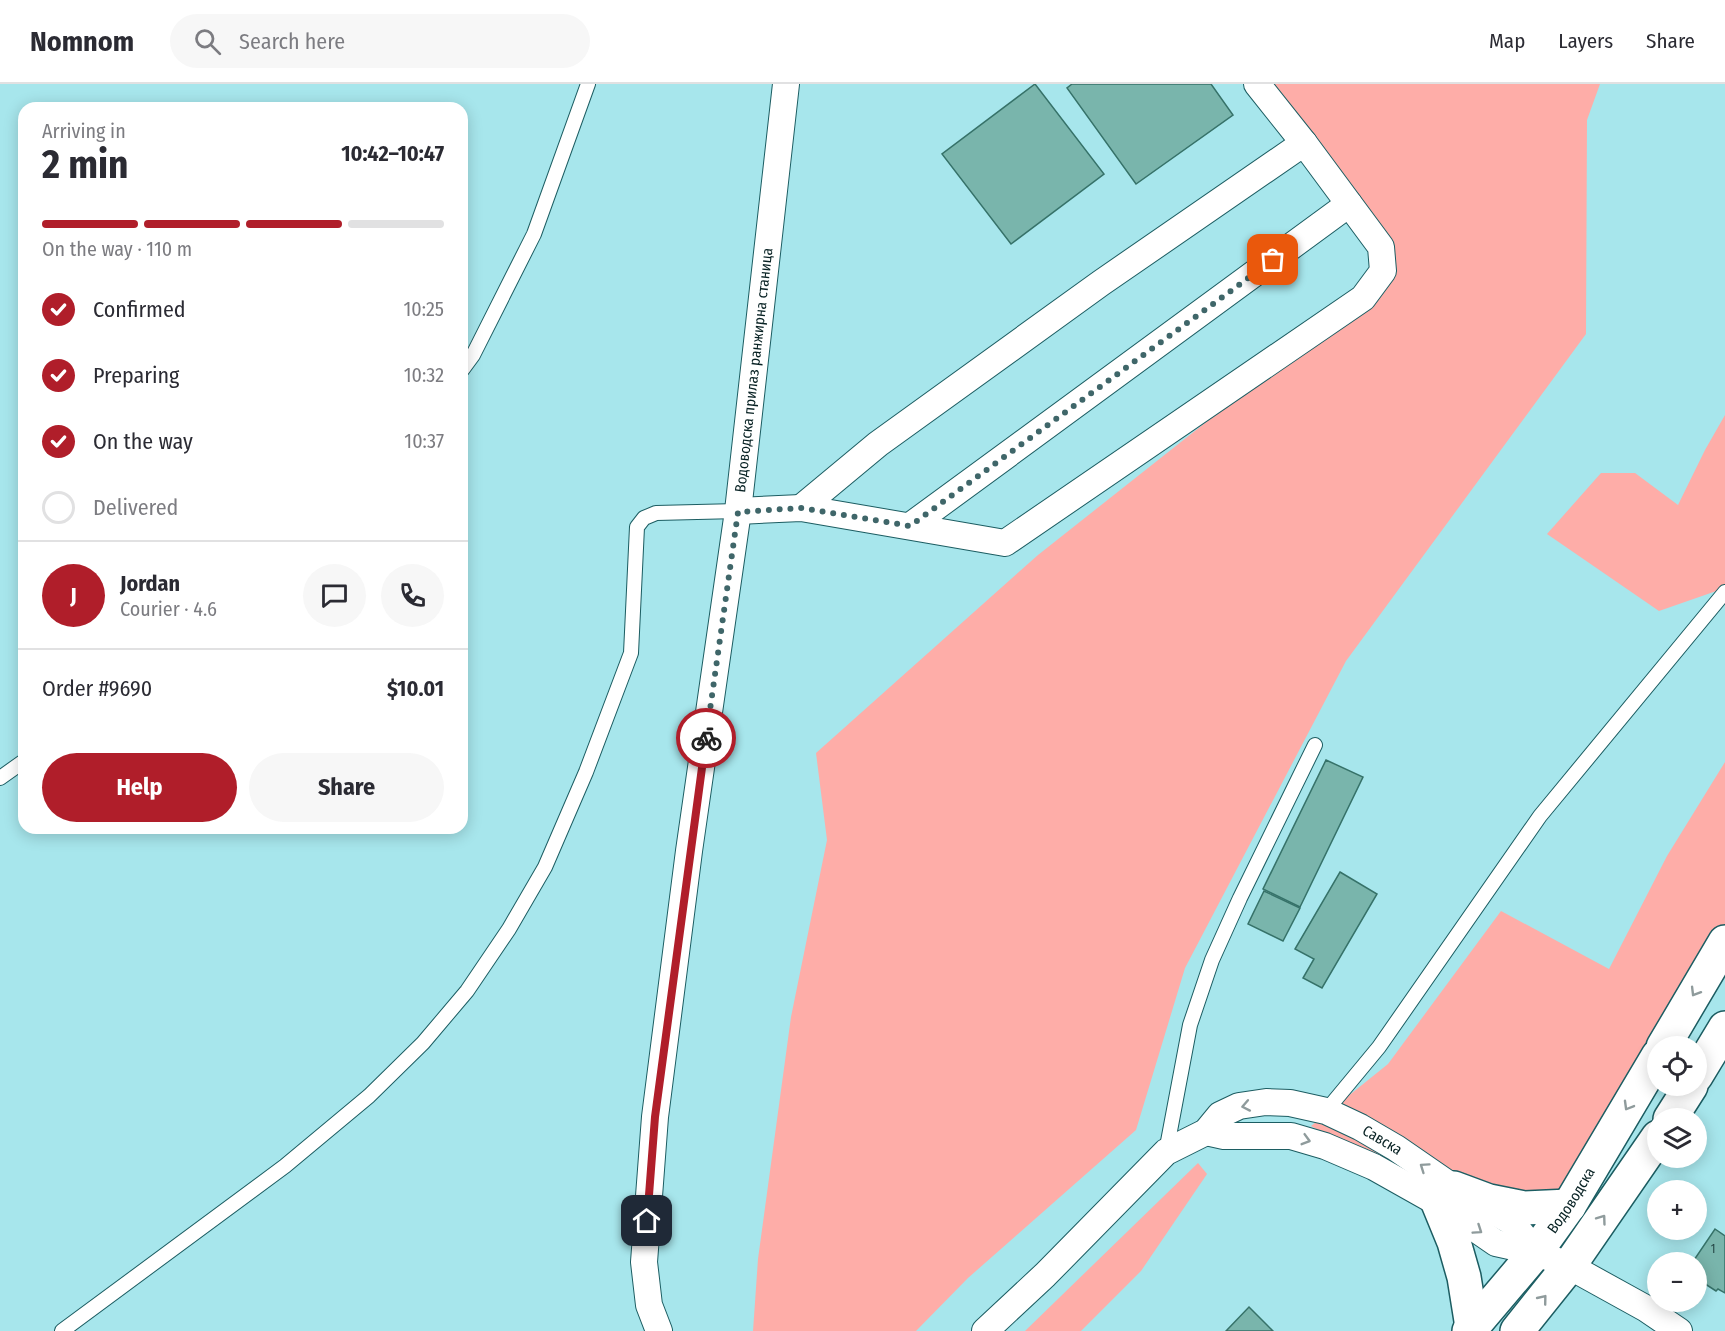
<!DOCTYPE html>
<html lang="en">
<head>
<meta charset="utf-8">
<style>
	:root { --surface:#fff; --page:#f7f7f7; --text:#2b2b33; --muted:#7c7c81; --line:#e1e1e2; --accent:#b01e2a }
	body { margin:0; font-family:"Fira Sans Condensed",sans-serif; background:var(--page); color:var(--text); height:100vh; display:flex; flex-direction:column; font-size:22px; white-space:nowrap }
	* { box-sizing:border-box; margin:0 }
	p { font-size:20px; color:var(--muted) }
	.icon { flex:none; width:33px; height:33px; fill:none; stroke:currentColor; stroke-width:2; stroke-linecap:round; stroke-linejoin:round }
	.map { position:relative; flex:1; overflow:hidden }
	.panel { position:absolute; left:18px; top:18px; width:450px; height:732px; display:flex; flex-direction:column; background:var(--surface); border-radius:18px; box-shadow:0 3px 15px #0003 }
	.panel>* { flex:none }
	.buttons { position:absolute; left:1647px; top:952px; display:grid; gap:12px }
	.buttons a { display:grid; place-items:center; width:60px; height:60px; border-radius:50%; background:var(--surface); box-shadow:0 3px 15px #0003; font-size:30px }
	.pin { position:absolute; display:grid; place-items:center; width:51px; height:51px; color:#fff; margin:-26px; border-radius:12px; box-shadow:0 3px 9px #0006 }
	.courier { position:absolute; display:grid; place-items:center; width:60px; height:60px; margin:-30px; border:4px solid #b01e2a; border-radius:50%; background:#fff; color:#222; box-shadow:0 2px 8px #0007 }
	.summary em { font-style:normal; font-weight:700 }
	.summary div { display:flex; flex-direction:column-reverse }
	.summary { display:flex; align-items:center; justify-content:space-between; height:102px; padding:0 24px }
	h1 { font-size:39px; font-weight:700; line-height:45px }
	.bar { display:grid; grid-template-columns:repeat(4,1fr); gap:9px 6px; align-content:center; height:72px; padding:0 24px }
	.bar i { height:8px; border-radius:4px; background:var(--line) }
	.bar .selected { background:var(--accent) }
	.bar p { grid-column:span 4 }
	.line { display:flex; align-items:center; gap:15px; padding:0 24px; border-top:2px solid var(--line) }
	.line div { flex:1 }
	.round { display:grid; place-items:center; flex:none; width:63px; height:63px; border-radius:32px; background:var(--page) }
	ol { padding:0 24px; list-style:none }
	li { display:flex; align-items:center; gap:18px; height:66px }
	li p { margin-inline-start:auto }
	li .icon { padding:6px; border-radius:50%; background:var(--accent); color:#fff; stroke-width:4 }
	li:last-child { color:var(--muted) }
	li i { width:33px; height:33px; border:3px solid var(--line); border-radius:50% }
	.button { display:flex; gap:12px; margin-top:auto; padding:12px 24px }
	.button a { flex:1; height:69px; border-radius:36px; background:var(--accent); color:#fff; font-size:24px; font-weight:700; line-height:69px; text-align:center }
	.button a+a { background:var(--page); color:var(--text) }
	header { display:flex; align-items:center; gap:36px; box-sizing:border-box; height:84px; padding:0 30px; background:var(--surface); border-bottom:2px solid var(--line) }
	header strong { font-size:28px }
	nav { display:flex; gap:33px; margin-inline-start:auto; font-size:21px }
	.search { width:420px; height:54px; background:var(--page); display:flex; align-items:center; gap:15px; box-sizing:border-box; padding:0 21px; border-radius:33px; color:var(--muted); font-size:22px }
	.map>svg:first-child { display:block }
	.green { fill:#feada8 }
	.building { fill:#79b5ac; stroke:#367269; stroke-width:1.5 }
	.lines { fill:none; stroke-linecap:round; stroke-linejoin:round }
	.lane-casing { stroke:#1c5d62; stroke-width:16 }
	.street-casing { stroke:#1c5d62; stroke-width:28 }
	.secondary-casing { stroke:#1c5d62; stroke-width:36 }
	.lane { stroke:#fff; stroke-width:14 }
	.street { stroke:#fff; stroke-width:26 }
	.secondary { stroke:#fff; stroke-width:33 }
	.oneway { stroke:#8f9b9c }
	.done { stroke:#3f6669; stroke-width:6; stroke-dasharray:0 10.8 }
	.route { stroke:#b01e2a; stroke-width:8 }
	.labels { text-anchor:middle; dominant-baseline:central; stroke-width:6; stroke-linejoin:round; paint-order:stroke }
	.number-label { font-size:12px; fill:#244645 }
	.street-label { font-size:15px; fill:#072123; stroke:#b4f3f9 }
</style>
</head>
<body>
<header>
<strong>Nomnom</strong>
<div class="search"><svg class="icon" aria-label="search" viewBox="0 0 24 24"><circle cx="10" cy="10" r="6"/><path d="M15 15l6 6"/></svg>Search here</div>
<nav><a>Map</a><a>Layers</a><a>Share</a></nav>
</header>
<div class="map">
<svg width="1725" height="1247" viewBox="0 0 1725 1247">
	<rect width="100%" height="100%" fill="#a7e6ec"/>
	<g class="green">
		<polygon points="1257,0 1600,0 1587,36 1586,250 1346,577 1185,884 1136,1046 968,1194 916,1247 753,1247 758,1175 791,933 827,756 816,669 1038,471 1363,214 1383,187"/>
		<polygon points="1725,331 1725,504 1659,527 1547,450 1601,389 1635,389 1678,421 1705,366"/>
		<polygon points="1725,678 1725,862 1569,1122 1413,1099 1311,1042 1388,980 1501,827 1609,885 1667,772"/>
		<polygon points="1198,1079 1207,1090 1141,1187 1081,1247 1025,1247"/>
	</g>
	<g class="building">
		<polygon points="1035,0 1104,90 1011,160 942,70"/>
		<polygon points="1072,0 1211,0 1233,31 1136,100 1067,4"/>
		<polygon points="1326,676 1363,693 1300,823 1263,805"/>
		<polygon points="1340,788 1377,810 1322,904 1303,894 1314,875 1295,865"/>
		<polygon points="1264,807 1300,824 1283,857 1248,840"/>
		<polygon points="1715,1145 1725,1152 1725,1209 1718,1205 1716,1207 1696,1194 1696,1179 1692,1179"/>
		<polygon points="1249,1223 1273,1247 1226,1247"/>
	</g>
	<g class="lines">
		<defs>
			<g id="lane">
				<polyline points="462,286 473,271 534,150 588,0"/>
				<polyline points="0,694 24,677"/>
				<polyline points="1326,1027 1379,963 1540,732 1725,508"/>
				<polyline points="1166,1068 1190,941 1212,876 1240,814 1315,661"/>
				<polyline points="62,1247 285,1082 369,1012 423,959 467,907 509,845 545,783 586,688 631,569 637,443 644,434 656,429 738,427"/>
			</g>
			<g id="street">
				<polyline points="801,424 878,360 1101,199 1304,59"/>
				<polyline points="738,427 801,424 1005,459 1363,214 1383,187 1381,163 1304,59 1257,0"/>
				<polyline points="910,442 1349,120"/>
				<polyline points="1206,1048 1224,1052 1291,1052 1325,1062 1374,1083 1438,1119 1496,1159 1536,1168 1569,1182 1645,1224 1679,1247"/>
				<path id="s1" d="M659,1247l-10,-26 -5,-43 11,-145 34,-266 49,-340 48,-427"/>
				<path id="s2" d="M985,1247l60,-56 121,-123 40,-20 14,-17 19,-9 27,-4 24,1 36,8 34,16 36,21 58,40 58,34 24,30"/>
			</g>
			<g id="secondary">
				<polyline points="1663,963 1725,858"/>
				<polyline points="1696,992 1725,944"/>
				<polyline points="1670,1035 1691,1002"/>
				<polyline points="1454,1104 1489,1117 1524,1124 1569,1122"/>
				<polyline points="1438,1119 1454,1158 1464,1193 1472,1243"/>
				<path id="s3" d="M1469,1247l67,-79 33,-46 89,-150"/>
				<polyline points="1517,1247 1569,1182 1658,1053"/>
			</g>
		</defs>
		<use href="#lane" class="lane-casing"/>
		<use href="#street" class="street-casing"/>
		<use href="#secondary" class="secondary-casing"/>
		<use href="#lane" class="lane"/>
		<use href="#street" class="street"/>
		<use href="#secondary" class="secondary"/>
	</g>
	<defs><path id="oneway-chevron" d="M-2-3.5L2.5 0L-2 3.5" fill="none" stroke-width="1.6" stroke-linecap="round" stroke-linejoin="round" transform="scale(1.5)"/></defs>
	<g class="oneway">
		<use href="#oneway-chevron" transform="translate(1695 908) rotate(121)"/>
		<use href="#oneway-chevron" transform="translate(1246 1022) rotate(169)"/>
		<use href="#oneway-chevron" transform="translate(1628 1022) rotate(120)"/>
		<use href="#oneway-chevron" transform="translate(1306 1056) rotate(16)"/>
		<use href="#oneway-chevron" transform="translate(1424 1083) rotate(-145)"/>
		<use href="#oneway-chevron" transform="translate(1602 1135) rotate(-54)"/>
		<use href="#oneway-chevron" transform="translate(1478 1146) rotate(34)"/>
		<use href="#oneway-chevron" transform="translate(1543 1215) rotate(-51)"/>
	</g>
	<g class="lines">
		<polyline class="done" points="706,654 738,428 801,424 910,442 1273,176"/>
		<polyline class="route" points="647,1137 655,1033 706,654"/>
	</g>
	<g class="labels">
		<g class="number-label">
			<text x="1713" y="1165">1</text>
		</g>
		<g class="street-label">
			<text stroke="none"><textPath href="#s1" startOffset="970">Водоводска прилаз ранжирна станица</textPath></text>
			<text stroke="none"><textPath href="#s2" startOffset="494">Савска</textPath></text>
			<text stroke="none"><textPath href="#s3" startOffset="166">Водоводска</textPath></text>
		</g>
	</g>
</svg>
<div class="buttons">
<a><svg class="icon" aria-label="locate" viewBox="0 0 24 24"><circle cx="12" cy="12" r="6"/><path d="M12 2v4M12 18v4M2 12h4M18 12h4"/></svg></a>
<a><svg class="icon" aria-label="layers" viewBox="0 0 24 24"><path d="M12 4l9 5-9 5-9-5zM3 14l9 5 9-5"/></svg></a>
<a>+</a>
<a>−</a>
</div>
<div class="pin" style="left:1273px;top:176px;background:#ea580c"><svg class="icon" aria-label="bag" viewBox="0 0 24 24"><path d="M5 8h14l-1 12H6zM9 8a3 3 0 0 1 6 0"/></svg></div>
<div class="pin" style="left:647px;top:1137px;background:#1f2937"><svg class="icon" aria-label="home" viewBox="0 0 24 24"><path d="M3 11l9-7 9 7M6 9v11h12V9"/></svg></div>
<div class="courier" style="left:706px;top:654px"><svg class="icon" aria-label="bike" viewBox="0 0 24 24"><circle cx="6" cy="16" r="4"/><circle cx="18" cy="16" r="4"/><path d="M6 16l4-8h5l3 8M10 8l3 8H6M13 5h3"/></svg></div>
<section class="panel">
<div class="summary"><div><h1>2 min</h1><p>Arriving in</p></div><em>10:42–10:47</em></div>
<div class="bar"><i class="selected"></i><i class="selected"></i><i class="selected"></i><i></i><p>On the way · 110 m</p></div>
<ol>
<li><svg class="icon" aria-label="check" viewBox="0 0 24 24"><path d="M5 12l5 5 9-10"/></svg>Confirmed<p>10:25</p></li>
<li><svg class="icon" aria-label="check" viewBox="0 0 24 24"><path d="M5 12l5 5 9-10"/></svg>Preparing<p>10:32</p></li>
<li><svg class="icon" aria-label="check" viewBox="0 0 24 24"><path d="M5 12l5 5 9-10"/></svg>On the way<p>10:37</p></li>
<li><i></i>Delivered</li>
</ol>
<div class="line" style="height:108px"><b class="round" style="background:var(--accent);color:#fff">J</b><div><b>Jordan</b><p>Courier · 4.6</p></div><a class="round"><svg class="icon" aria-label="chat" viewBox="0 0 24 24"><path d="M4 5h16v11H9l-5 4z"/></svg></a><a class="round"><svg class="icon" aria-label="phone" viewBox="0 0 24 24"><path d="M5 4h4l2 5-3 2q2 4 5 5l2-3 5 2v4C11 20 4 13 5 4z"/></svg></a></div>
<div class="line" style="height:78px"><div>Order #9690</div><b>$10.01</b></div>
<div class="button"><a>Help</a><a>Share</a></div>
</section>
</div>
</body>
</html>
